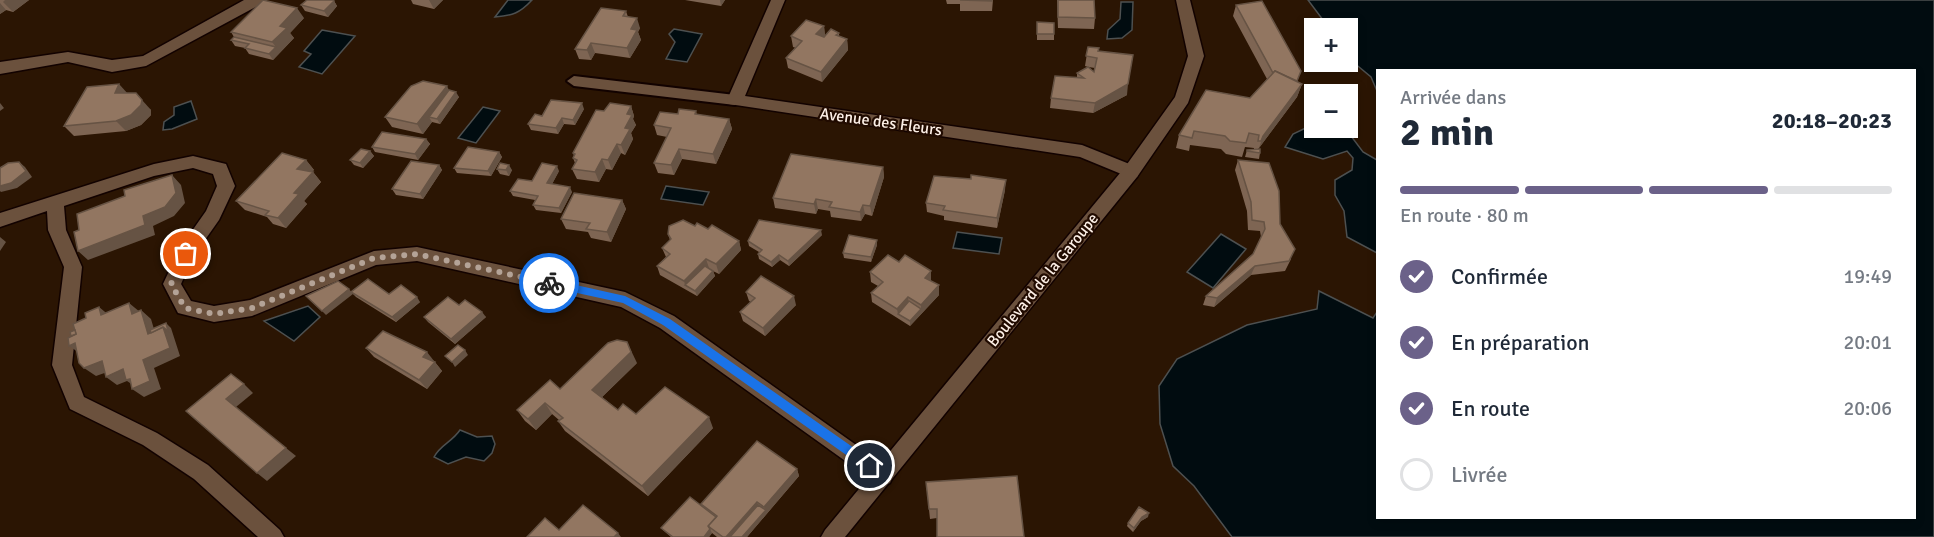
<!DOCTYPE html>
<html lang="fr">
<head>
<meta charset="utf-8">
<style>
	:root { --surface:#fff; --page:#f2f2f3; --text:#1f2937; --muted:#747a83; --line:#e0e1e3; --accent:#6b6189 }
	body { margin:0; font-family:Signika,sans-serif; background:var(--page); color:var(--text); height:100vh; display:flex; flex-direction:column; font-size:22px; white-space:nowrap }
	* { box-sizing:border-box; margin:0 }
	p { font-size:20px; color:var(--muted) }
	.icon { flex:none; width:33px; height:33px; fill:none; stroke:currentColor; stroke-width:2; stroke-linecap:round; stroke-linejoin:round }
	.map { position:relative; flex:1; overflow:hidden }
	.side { position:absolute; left:1376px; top:69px; width:540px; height:450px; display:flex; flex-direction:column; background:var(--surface); border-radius:0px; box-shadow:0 3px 9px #0003 }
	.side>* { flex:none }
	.controls { position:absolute; left:1304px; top:18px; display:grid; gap:12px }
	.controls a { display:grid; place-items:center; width:54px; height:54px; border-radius:0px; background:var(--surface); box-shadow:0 3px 9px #0003; font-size:30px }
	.pin { position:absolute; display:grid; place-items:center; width:51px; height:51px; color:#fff; margin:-26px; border:3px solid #fff; border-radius:50%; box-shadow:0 2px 6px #0007 }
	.courier { position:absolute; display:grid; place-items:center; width:60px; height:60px; margin:-30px; border:4px solid #1a73e8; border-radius:50%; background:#fff; color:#222; box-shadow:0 2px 8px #0007 }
	.summary em { font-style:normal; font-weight:700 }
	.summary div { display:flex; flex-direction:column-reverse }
	.summary { display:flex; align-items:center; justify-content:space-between; height:102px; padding:0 24px }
	h1 { font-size:39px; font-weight:700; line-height:45px }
	.bar { display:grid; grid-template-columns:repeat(4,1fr); gap:9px 6px; align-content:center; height:72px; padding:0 24px }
	.bar i { height:8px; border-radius:4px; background:var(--line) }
	.bar .selected { background:var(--accent) }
	.bar p { grid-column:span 4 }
	ol { padding:0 24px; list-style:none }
	li { display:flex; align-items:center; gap:18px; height:66px }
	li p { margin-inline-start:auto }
	li .icon { padding:6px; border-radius:50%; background:var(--accent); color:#fff; stroke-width:4 }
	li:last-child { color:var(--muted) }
	li i { width:33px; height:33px; border:3px solid var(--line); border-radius:50% }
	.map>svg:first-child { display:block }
	.water { fill:#010c10; stroke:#4d5050; stroke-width:1.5 }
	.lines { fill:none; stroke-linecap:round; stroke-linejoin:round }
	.lane-casing { stroke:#120200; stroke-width:4 }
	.street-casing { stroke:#120200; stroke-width:3 }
	.secondary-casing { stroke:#120200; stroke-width:3 }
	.lane { fill:#6b513d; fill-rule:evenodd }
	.street { fill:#6b513d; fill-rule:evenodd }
	.secondary { fill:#6b513d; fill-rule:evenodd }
	.wall { fill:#7e6553; fill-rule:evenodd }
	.shaded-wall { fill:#665344 }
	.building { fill:#927661; stroke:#665344; stroke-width:1.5 }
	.route { fill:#1a73e8 }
	.done { stroke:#b4a397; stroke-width:6; stroke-dasharray:0 10.8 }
	.labels { text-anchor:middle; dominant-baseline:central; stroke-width:4.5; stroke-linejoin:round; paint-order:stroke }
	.street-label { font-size:16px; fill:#fdf0e7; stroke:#210b00 }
</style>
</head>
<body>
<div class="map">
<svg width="1934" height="537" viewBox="0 0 1934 537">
	<rect width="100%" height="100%" fill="#2b1503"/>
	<g class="water">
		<path d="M508,0h24c-12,13 -20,16 -37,17z"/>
		<polygon points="1308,0 1934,0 1934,537 1232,537 1194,486 1173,466 1160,424 1159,386 1177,359 1247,325 1317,309 1319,291 1373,318 1377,312 1377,518 1914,518 1914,70 1377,70 1377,91 1371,77 1347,57 1347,28 1329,28"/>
		<polygon points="1121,2 1133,2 1132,30 1122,38 1107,39 1108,30 1120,19"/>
		<polygon points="674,29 702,34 687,62 666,59 675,42 669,34"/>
		<polygon points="322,30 355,36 322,74 299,67 311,54 304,51"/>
		<polygon points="191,101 197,119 172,129 163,130 164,122 174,115 174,107"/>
		<polygon points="483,107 500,111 476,143 458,138"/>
		<polygon points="1314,124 1314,128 1345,128 1363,152 1377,160 1377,253 1347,237 1344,211 1335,195 1335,180 1352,170 1353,158 1347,151 1323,159 1285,147 1293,134"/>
		<polygon points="666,186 709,192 703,205 661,199"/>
		<polygon points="957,232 1002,238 999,254 953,248"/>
		<polygon points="1221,234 1246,249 1213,288 1187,272"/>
		<polygon points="308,306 320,317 294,341 264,321"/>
		<path d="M460,430l17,7 15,-1 3,8 -3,9 -8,8 -18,-4 -18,7 -14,-7c6,-12 18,-15 26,-27z"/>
	</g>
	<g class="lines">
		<defs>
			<polygon id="lane" points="574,76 735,95 742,100 735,105 574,86 567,81"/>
			<g id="street">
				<polygon points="244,0 263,0 261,4 146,66 112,72 68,62 0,74 0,62 68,52 112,60 143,56"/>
				<polygon points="771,0 785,0 745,96 1082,145 1137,167 1139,172 1137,177 1131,178 1080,157 729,104 727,100"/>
				<polygon points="193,156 226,164 235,186 219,220 193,257 181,284 191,301 214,306 250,300 374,251 417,247 625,292 674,316 890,469 893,476 890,483 883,486 876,483 660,328 621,307 417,261 376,265 252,316 214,322 178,313 163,284 180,248 206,211 217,186 213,174 193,168 154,176 64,206 66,230 82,267 72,365 84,397 157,433 208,465 280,530 284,537 258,537 194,479 143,445 70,409 52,365 64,267 48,230 47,211 0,227 0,213 154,164"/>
			</g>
			<polygon id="secondary" points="1176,0 1190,0 1204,56 1188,103 1137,177 845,537 821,537 825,530 1125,167 1175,97 1188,56"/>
		</defs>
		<use href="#lane" class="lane-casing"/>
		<use href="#street" class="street-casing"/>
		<use href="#secondary" class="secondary-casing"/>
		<use href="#lane" class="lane"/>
		<use href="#street" class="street"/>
		<use href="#secondary" class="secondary"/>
	</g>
	<g class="wall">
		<polygon points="0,0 29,0 13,12 6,10 0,14"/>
		<polygon points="411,0 443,0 434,9 413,4"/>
		<polygon points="685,0 725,0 721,6"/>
		<polygon points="946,0 993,0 992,11 960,11 960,4 947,4"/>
		<polygon points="1057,0 1094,0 1095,18 1094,29 1058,28"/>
		<polygon points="334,1 337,6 328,17 305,11 301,5"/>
		<polygon points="1236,5 1297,82 1302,84 1297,97 1259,148 1258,149 1260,153 1259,159 1245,157 1247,150 1254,150 1254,148 1245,147 1242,157 1226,154 1221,149 1190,145 1189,151 1176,148 1179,135 1250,98 1267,79 1233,16"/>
		<polygon points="626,11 628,17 640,28 638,32 641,40 630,58 595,53 591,60 579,59 575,49"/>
		<polygon points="304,18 290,33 294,38 273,60 249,54 245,48 235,46 231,40 234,37 231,32"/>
		<polygon points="1037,22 1054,34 1054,40 1037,40"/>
		<polygon points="824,26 825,36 839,33 839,36 847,39 848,50 822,82 788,68 786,58 796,48 793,47 791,36"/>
		<path d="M1088,47l11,4 28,44 -34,18 -43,-5 1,-10 26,-21v-4l11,-6 -3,-1zM1088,67l7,1 -1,4z"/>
		<polygon points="449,90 459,97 440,124 432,122 423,134 392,127 385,117"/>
		<polygon points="127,93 151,110 151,115 141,125 126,131 74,136 64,126"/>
		<polygon points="631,106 634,116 633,119 636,125 631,133 633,139 625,155 621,153 612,170 606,169 599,182 577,179 572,169 575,163 573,158 574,156 573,153 604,111"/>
		<polygon points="584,109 575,125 564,124 558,134 531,130 528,124 542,116"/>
		<polygon points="696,111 697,115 729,119 732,129 716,164 682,159 674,175 658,173 654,163 667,137 657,135 654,125 678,114"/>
		<polygon points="426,139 430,144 418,160 375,152 372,147"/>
		<polygon points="370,151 374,156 363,168 354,165 350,160"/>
		<polygon points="499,152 502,157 491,176 457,173 454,168"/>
		<polygon points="306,160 314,170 311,172 313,172 321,182 304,201 307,204 286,228 273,224 267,217 245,210 236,201"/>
		<polygon points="1238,160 1280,224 1291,259 1285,271 1251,275 1214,307 1203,305 1206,296 1253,254 1261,237 1260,231 1248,230 1247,211 1235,170"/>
		<polygon points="439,165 442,170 423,199 396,195 392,189"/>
		<polygon points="883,167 884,177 872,216 865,214 861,221 831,217 830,211 818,209 816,214 775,208 773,198"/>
		<polygon points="497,169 512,170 509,176 500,174"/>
		<polygon points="559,171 552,184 572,192 561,213 536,210 533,205 535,200 513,196 510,191 532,181"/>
		<polygon points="1005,190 997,228 944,220 944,216 927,212 926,203"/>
		<polygon points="622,200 626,209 611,242 591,238 588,232 566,229 561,219"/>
		<polygon points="695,226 708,229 739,241 741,250 719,274 709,269 713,271 715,276 697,296 660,275 657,266 666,257 662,248 670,240 668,234"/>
		<polygon points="822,235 789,266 780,260 772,267 759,259 758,254 759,252 749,246 748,241"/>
		<polygon points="877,240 877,245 871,262 844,258 843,253"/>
		<polygon points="899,262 931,271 931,281 939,295 910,326 872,302 871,293 878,286 871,282 870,272"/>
		<polygon points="351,292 389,294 420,302 396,322 356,297"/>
		<polygon points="746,292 796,305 765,336 743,321 740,312 751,302 749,301"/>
		<polygon points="459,305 486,317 455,344 428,322 424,317"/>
		<polygon points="366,348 434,361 442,371 427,389 374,357"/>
		<polygon points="637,363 602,397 618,410 713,428 648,496 565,431 558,421 559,420 552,414 536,430 525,421 517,410 560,389"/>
		<polygon points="797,469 799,476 747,537 717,537 712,533 709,537 671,537 664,531 661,528 703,507 701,504"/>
		<polygon points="926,482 1024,537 937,518 930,519"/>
		<polygon points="1148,517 1141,521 1133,532 1127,526 1128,523"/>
	</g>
	<g class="shaded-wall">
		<polygon points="5,0 29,0 13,12 3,2"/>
		<polygon points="429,0 443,0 434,9"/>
		<polygon points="720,0 725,0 721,6"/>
		<polygon points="334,1 337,6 328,17 324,11"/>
		<polygon points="0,3 6,10 0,14"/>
		<polygon points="297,8 304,18 290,33 294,38 273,60 269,54 276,47 272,42 280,26"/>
		<polygon points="637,18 640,28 638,32 641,40 630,58 627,48 631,29"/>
		<polygon points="824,26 825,37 818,45 816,34"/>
		<polygon points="847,39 848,50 822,82 821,72"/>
		<polygon points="591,43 595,53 591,60 587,50"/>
		<polygon points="119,84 129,95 115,93"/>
		<polygon points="1128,84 1127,95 1093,113 1095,103"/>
		<polygon points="1302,84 1297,97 1259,148 1263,136"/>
		<polygon points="447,86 452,96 429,117 432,122 423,134 417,124"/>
		<polygon points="456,92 459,97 440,124 437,119"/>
		<polygon points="142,100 151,110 151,115 141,125 126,131 116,121"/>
		<polygon points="0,103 4,108 0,111"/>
		<polygon points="582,103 584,109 575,125 573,120"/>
		<polygon points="631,106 634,116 633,119 636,125 631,133 633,139 625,155 621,145 627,114"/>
		<polygon points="562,118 564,124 558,134 556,128"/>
		<polygon points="729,119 732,129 716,164 713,154"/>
		<polygon points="426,139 430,144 418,160 415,154"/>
		<polygon points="617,144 621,153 612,170 608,160"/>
		<polygon points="679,149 682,159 674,175 671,165"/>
		<polygon points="370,151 374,156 363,168 360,163"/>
		<polygon points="499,152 502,157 491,176 488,171"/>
		<polygon points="602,159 606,169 599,182 595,172"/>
		<polygon points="306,160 314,170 305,178 297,169"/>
		<polygon points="19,162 25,167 32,177 17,188 1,192 0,191 0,186"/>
		<polygon points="439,165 442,170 423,199 420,194"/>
		<polygon points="509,165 512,170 509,176 506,170"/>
		<polygon points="557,166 559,171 550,188 547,183"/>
		<polygon points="883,167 884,177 872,216 870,206"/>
		<polygon points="313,172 321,182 304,201 307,204 286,228 278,218 294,193"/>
		<polygon points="172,175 181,185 185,203 174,216 153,226 155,235 88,260 78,251 143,216"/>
		<polygon points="1006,180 1005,190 997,228 997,218"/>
		<polygon points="570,187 572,192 561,213 559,208"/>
		<polygon points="816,199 818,209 816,214 814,204"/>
		<polygon points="622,200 626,209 611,242 607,232"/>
		<polygon points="863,205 865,214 861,221 860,212"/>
		<polygon points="821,230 822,235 789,266 788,261"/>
		<polygon points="0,237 6,242 0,251"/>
		<polygon points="877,240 877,245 871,262 871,257"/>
		<polygon points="739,241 741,250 719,274 716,264"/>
		<polygon points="779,255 780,260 772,267 771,262"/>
		<polygon points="706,259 709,268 690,288 685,285 684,281"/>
		<polygon points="1255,266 1251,275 1214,307 1217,298"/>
		<polygon points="713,271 715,276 697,296 695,291"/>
		<polygon points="931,271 931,280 926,287 925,278"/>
		<polygon points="939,285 939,295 910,326 910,321 921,309 921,305"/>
		<polygon points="349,289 353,294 326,315 322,311"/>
		<polygon points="794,296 796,305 765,336 763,328"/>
		<polygon points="417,297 420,302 396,322 392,317"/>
		<polygon points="908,297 909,306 898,314 897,309"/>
		<polygon points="129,303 140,312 132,314"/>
		<polygon points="99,307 110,316 101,315"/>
		<polygon points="141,310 151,319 156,336 166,323 171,328 180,356 154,368 161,389 144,397 132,389 136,387 127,381 117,385 106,377 143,360 148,334"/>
		<polygon points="482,312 486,317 455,344 451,339"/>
		<polygon points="81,338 81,354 69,346"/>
		<polygon points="627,342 637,363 598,401 592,390"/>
		<polygon points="465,350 468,355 455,367 452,362"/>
		<polygon points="427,352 434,361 430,365 423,357"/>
		<polygon points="102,361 113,370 96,376 84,368"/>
		<polygon points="435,362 442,371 427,389 419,380"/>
		<polygon points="244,384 253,393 236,407 226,399"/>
		<polygon points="545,403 552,414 536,430 528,419"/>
		<polygon points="709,417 713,428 648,496 642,486"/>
		<polygon points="286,448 296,456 267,481 257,473"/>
		<polygon points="797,469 799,476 747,537 742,537 766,510 764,507"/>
		<polygon points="757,502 760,509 735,537 726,537"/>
		<polygon points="1149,513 1148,517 1141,521 1133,532 1134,528 1142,517"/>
		<polygon points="710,529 712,533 709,537 704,537"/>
		<polygon points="618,533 621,537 614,537"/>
	</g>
	<g class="building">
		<polygon points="263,0 297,8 280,26 287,28 272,42 231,32"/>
		<polygon points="307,0 333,0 334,1 324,11 301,5"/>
		<polygon points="960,0 992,0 992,1"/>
		<polygon points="1058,0 1094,0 1095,18 1058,17"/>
		<polygon points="1262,1 1301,71 1297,81 1275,71 1273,73 1236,5"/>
		<polygon points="601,8 626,11 623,16 637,18 631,29 637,30 627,48 591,43 587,50 575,49"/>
		<polygon points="806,20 824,26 816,34 824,37 831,29 839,33 836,35 847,39 821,72 786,58 802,41 791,36"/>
		<polygon points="1037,22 1054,23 1054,34 1037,34"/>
		<polygon points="234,37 276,47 269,54 245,48 249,44 231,40"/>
		<polygon points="1088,47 1099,48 1098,51 1133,55 1128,84 1095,103 1051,98 1055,76 1084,78 1077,73 1088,67 1094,72 1097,58 1086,56"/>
		<polygon points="1275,71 1302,84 1263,136 1261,141 1258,141 1259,135 1249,133 1246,143 1230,141 1225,136 1194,131 1192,138 1179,135 1206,90 1250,98"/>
		<polygon points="423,81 447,86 417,124 385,117 411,86"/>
		<polygon points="119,84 115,93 136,93 142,100 141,105 131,115 116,121 64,126 87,87"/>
		<polygon points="449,90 456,92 437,119 429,117"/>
		<polygon points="551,100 582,103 573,120 562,118 556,128 528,124 535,114 542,116"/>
		<polygon points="610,103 631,106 627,114 632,115 625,128 630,129 621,145 617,144 608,160 602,159 595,172 572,169 577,160 573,158 575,154 573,153 596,110 604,111"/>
		<polygon points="679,109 696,111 695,114 729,119 713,154 679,149 671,165 654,163 671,128 654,125 660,112 678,114"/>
		<polygon points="382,132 426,139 415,154 372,147"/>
		<polygon points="468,147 499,152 488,171 454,168"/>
		<polygon points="361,149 370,151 360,163 350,160"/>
		<polygon points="1260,149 1260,153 1247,151 1247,150"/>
		<polygon points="282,153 306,160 297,169 313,172 294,193 299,194 278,218 265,215 269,211 236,201"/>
		<polygon points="791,154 883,167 870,206 863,205 860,212 829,207 832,202 816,199 814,204 773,198"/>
		<polygon points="1238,160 1269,163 1279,191 1280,224 1295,249 1289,261 1255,266 1217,298 1206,296 1253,254 1265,229 1264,222 1252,220 1251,202"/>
		<polygon points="411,161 439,165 420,194 392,189"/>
		<polygon points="19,162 26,171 11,183 0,186 0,168 8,163"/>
		<polygon points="500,163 509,165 506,170 497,169"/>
		<polygon points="542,163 557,166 547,183 570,187 559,208 533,205 538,196 510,191 518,179 532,181"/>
		<polygon points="172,175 176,193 165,207 143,216 145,225 78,251 74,232 79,230 77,214 125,196 124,190"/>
		<polygon points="971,175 1006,180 997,218 943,210 945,206 926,203 934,176 971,179"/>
		<polygon points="574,193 622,200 607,232 586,229 590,223 561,219"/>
		<polygon points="683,220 695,226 697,223 708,229 712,225 739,241 716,264 706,259 684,281 657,266 670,254 662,248 671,239 668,234 669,226"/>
		<polygon points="759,220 821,230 788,261 779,255 771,262 758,254 762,250 748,241"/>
		<polygon points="849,235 877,240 871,257 843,253"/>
		<polygon points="888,255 899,262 905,255 931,271 925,278 939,285 921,305 908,297 897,309 871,293 883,282 870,272"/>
		<polygon points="705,266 713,271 695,291 685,285"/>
		<polygon points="761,276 794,296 763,328 740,312 755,298 746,292"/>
		<polygon points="368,279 389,294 401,285 417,297 392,317 351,292"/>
		<polygon points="338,281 349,289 322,311 306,296"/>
		<polygon points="448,297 459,305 465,300 482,312 451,339 424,317"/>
		<polygon points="909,301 921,309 910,321 898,314"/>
		<polygon points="129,303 132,314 141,310 148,334 163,327 170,348 143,360 150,381 132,389 130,379 126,380 123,369 106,377 102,361 84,368 79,363 75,343 69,346 68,338 76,334 73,324 86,318 85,313 99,307 101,315"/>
		<polygon points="166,323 168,331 163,327 151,333 150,330"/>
		<polygon points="75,330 76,334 71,336 70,332"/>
		<polygon points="383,331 427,352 423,357 435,362 419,380 366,348"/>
		<polygon points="617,340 627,342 631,352 592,390 618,410 623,404 636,414 665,387 709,417 642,486 558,421 563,418 545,403 528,419 517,410 550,380 560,389 608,343"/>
		<polygon points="458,345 465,350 452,362 445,356"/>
		<polygon points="231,374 244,384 226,399 286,448 257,473 186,411"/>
		<polygon points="757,441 797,469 764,507 757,502 726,537 723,537 708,526 717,516 701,504"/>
		<polygon points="1017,476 1024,537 937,537 937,509 929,509 926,482"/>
		<polygon points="690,497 716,517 708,526 710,529 704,537 673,537 661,528"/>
		<polygon points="583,505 618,533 614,537 527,537 545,518 559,530"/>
		<polygon points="758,505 766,510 742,537 730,537"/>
		<polygon points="1139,507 1149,513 1142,517 1134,528 1128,523"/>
	</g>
	<polygon class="route" points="549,279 625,296 670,319 874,462 874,469 866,469 663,325 623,303 545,286 544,283"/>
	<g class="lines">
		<polyline class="done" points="186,254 171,284 185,308 214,314 252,308 374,258 417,254 549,283"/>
	</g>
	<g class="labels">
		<g class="street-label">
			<text transform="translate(881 122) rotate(8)">Avenue des Fleurs</text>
			<text transform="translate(1043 280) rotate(-51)">Boulevard de la Garoupe</text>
		</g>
	</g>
</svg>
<div class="controls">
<a>+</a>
<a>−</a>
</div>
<div class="pin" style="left:186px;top:254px;background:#ea580c"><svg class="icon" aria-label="bag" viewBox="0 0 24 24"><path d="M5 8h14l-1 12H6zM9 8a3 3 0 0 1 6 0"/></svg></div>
<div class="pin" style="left:870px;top:466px;background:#1f2937"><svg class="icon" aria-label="home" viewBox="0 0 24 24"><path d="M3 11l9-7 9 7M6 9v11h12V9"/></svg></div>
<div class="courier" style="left:549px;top:283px"><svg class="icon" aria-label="bike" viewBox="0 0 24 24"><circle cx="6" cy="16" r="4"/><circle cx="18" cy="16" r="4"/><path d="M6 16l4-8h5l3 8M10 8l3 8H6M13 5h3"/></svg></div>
<section class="side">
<div class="summary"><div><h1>2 min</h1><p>Arrivée dans</p></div><em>20:18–20:23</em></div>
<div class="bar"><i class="selected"></i><i class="selected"></i><i class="selected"></i><i></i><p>En route · 80 m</p></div>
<ol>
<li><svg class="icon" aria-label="check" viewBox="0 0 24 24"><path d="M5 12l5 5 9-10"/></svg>Confirmée<p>19:49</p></li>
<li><svg class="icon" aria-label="check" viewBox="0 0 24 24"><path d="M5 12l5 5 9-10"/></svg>En préparation<p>20:01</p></li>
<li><svg class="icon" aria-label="check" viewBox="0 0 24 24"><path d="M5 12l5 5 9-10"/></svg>En route<p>20:06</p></li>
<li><i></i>Livrée</li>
</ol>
</section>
</div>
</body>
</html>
